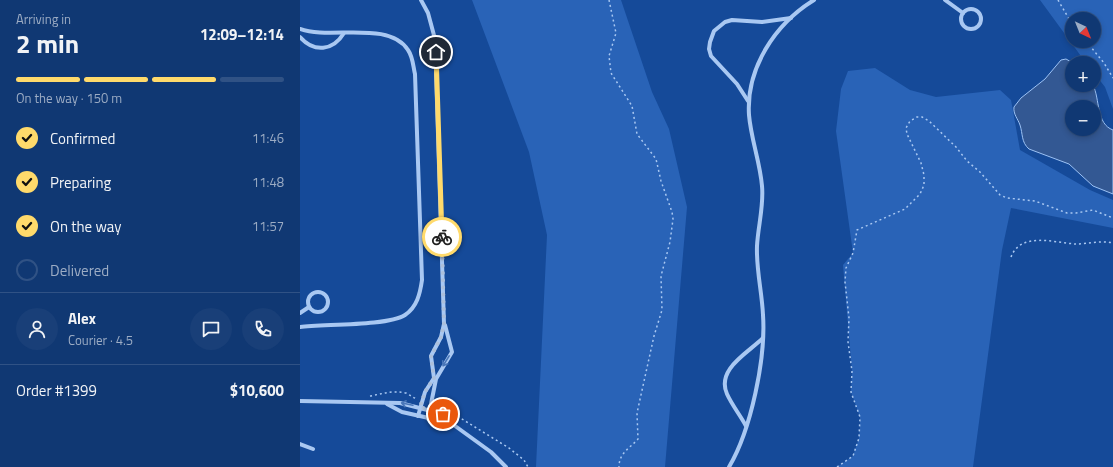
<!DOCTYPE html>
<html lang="en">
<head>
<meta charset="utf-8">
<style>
	:root { --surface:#103873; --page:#193f78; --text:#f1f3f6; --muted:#9cacc4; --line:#305285; --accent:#ffda6b }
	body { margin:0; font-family:"Titillium Web",sans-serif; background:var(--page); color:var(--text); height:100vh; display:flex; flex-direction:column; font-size:15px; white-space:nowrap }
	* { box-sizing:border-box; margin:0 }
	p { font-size:13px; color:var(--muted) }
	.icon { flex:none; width:22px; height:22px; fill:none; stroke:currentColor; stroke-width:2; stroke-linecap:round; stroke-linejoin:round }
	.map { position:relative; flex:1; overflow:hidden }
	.details { display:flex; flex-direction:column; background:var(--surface); width:300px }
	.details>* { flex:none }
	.needle { width:26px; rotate:137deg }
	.controls { position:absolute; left:765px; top:12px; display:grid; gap:8px }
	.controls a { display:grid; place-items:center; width:36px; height:36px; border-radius:50%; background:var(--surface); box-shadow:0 2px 6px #0003,0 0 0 1px var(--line); font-size:20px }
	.pin { position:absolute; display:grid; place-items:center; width:34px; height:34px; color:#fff; margin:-17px; border:2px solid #fff; border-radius:50%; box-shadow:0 1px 4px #0007 }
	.courier { position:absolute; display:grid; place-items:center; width:40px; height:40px; margin:-20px; border:3px solid #ffda6b; border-radius:50%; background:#fff; color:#222; box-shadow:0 1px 5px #0007 }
	.headline em { font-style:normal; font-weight:700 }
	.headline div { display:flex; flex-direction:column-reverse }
	.headline { display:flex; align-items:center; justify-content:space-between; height:68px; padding:0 16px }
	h1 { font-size:26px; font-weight:700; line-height:30px }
	.bar { display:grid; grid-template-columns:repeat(4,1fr); gap:6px 4px; align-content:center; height:48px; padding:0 16px }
	.bar i { height:5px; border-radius:3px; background:var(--line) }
	.bar .selected { background:var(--accent) }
	.bar p { grid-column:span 4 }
	.line { display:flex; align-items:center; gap:10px; padding:0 16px; border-top:1px solid var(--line) }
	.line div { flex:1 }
	.round { display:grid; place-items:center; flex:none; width:42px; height:42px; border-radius:21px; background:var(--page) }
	ol { padding:0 16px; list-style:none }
	li { display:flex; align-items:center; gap:12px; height:44px }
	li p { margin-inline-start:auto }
	li .icon { padding:4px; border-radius:50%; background:var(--accent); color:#111; stroke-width:4 }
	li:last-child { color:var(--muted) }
	li i { width:22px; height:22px; border:2px solid var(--line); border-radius:50% }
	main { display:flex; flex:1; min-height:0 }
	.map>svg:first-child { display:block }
	.green { fill:#2963b7; fill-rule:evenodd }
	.water { fill:#335893; stroke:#9cc2f5; fill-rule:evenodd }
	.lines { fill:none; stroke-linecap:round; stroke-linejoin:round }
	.path { stroke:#a9c8f2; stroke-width:1.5; stroke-dasharray:2 3; stroke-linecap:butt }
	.minor { stroke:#a9c8f2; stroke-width:4 }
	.oneway { stroke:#4976b8 }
	.done { stroke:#adc0db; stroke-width:4; stroke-dasharray:0 7.2 }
	.route { stroke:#ffda6b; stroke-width:5 }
</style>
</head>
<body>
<main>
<section class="details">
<div class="headline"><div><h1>2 min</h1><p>Arriving in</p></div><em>12:09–12:14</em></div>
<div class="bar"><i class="selected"></i><i class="selected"></i><i class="selected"></i><i></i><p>On the way · 150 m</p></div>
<ol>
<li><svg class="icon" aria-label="check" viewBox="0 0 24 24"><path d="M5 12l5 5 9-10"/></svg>Confirmed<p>11:46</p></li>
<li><svg class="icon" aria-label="check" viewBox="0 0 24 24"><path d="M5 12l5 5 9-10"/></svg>Preparing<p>11:48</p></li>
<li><svg class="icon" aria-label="check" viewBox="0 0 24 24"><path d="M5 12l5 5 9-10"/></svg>On the way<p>11:57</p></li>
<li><i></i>Delivered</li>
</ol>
<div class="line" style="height:72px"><a class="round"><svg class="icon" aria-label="person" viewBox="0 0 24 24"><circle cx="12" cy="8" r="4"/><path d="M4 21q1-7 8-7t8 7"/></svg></a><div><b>Alex</b><p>Courier · 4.5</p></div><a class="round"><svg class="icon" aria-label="chat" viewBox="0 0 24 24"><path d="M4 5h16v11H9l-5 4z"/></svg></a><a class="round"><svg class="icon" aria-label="phone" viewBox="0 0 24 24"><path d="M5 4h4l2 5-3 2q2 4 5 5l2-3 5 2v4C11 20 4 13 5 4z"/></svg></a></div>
<div class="line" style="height:52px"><div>Order #1399</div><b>$10,600</b></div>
</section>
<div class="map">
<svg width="813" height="467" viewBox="0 0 813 467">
	<rect width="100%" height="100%" fill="#154a99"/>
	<g class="green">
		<polygon points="172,0 321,0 352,92 369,129 387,207 365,467 236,467 247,235 229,152"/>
		<path d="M740,0h73v109l-8,-22 -11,-14v-10h-8zM772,19h22v22h-22z"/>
		<polygon points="575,68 610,90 636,97 700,90 711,100 720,150 790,190 813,200 813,228 711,208 702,250 673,467 537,467 553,456 559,438 560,426 560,417 551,392 552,371 543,265 553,253 536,131 541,89 548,71"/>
	</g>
	<path class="water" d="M766,59l7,4 -1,22h21c7,14 3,39 20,45v64l-20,-8 -24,-22 -40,-15c-8,-7 -6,-15 -9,-24 -2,-6 -7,-11 -6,-18l7,-9 24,-19 16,-19zM772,107h22v22h-22z"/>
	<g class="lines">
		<g class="path">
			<path d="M309,0l7,33 -7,23 2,17 21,33 5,28 19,25 5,22 11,31 1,7 -3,23 -9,34 1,34 -8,26 -17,77 1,26c-9,10 -19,14 -19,28"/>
			<polyline points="758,0 772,24"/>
			<polyline points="786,41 804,63 813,78"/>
			<path d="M711,257c10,-26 44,-14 65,-13 12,0 25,-4 37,-1"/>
			<path d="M70,396c12,-2 22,-6 36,-3 4,2 7,5 12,6"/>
			<polyline points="149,411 209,448 224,460 228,467"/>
			<polyline points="537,467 553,456 559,438 560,417 551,392 552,371 548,342 549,318 545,282 546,268 553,253 557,230 605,209 620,194 624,185 624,175 621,163 607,134 606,128 610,121 617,117 622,117 629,121 656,147 667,161 680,172 700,195 707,198 735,201 767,213 776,213 793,210 813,218"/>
		</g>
		<g class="minor">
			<polyline points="645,0 663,13"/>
			<circle cx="671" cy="19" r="10"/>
			<path d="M0,29c30,11 89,-9 108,21 5,7 5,16 7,24l7,206c-2,14 -5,27 -17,35 -17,11 -82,9 -105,12"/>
			<path d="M0,37c14,16 33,14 44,-4"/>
			<polyline points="448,101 437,84 411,56 409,49 410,42 414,31 425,22 432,20 462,22 491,18"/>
			<circle cx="18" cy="302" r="10"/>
			<polyline points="0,313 9,307"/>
			<polyline points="0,401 100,403 143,414 151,423 191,452 206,467"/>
			<polyline points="87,404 102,412 151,423"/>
			<polyline points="118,416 125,392 134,378 131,356 141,337 144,324 135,39 128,13 121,0"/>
			<polyline points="128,419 136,379 152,352 145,325"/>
			<path d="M446,426c-6,-11 -14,-21 -19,-32 -11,-25 21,-41 36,-56"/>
			<polyline points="0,444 13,449"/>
			<path d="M429,467c22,-37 37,-109 34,-152 -1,-23 -7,-46 -6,-69 1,-20 7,-40 5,-60 -2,-24 -11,-47 -13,-71 -3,-47 26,-91 65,-115"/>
		</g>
	</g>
	<defs><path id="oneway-shaft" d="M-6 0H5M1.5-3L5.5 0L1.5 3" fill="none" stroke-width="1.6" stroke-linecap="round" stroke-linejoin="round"/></defs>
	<g class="oneway">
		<use href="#oneway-shaft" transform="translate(146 361) rotate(122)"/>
		<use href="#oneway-shaft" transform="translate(107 404) rotate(-168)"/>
	</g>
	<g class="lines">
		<polyline class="done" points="142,237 144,324 141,337 131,356 134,378 125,392 120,407 143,414"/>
		<polyline class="route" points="136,52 142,237"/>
	</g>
</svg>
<div class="controls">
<a><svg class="needle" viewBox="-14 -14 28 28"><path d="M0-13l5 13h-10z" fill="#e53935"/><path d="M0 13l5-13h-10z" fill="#9cacc4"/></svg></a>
<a>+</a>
<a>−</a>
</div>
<div class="pin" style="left:143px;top:414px;background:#ea580c"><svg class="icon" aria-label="bag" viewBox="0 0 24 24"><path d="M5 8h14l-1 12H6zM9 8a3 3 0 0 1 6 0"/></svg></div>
<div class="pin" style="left:136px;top:52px;background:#1f2937"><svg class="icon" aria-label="home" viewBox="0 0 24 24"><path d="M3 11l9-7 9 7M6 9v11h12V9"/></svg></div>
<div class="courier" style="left:142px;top:237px"><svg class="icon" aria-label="bike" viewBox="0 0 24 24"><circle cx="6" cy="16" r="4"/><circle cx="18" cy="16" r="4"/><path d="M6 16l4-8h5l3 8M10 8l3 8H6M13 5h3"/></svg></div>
</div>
</main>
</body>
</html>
